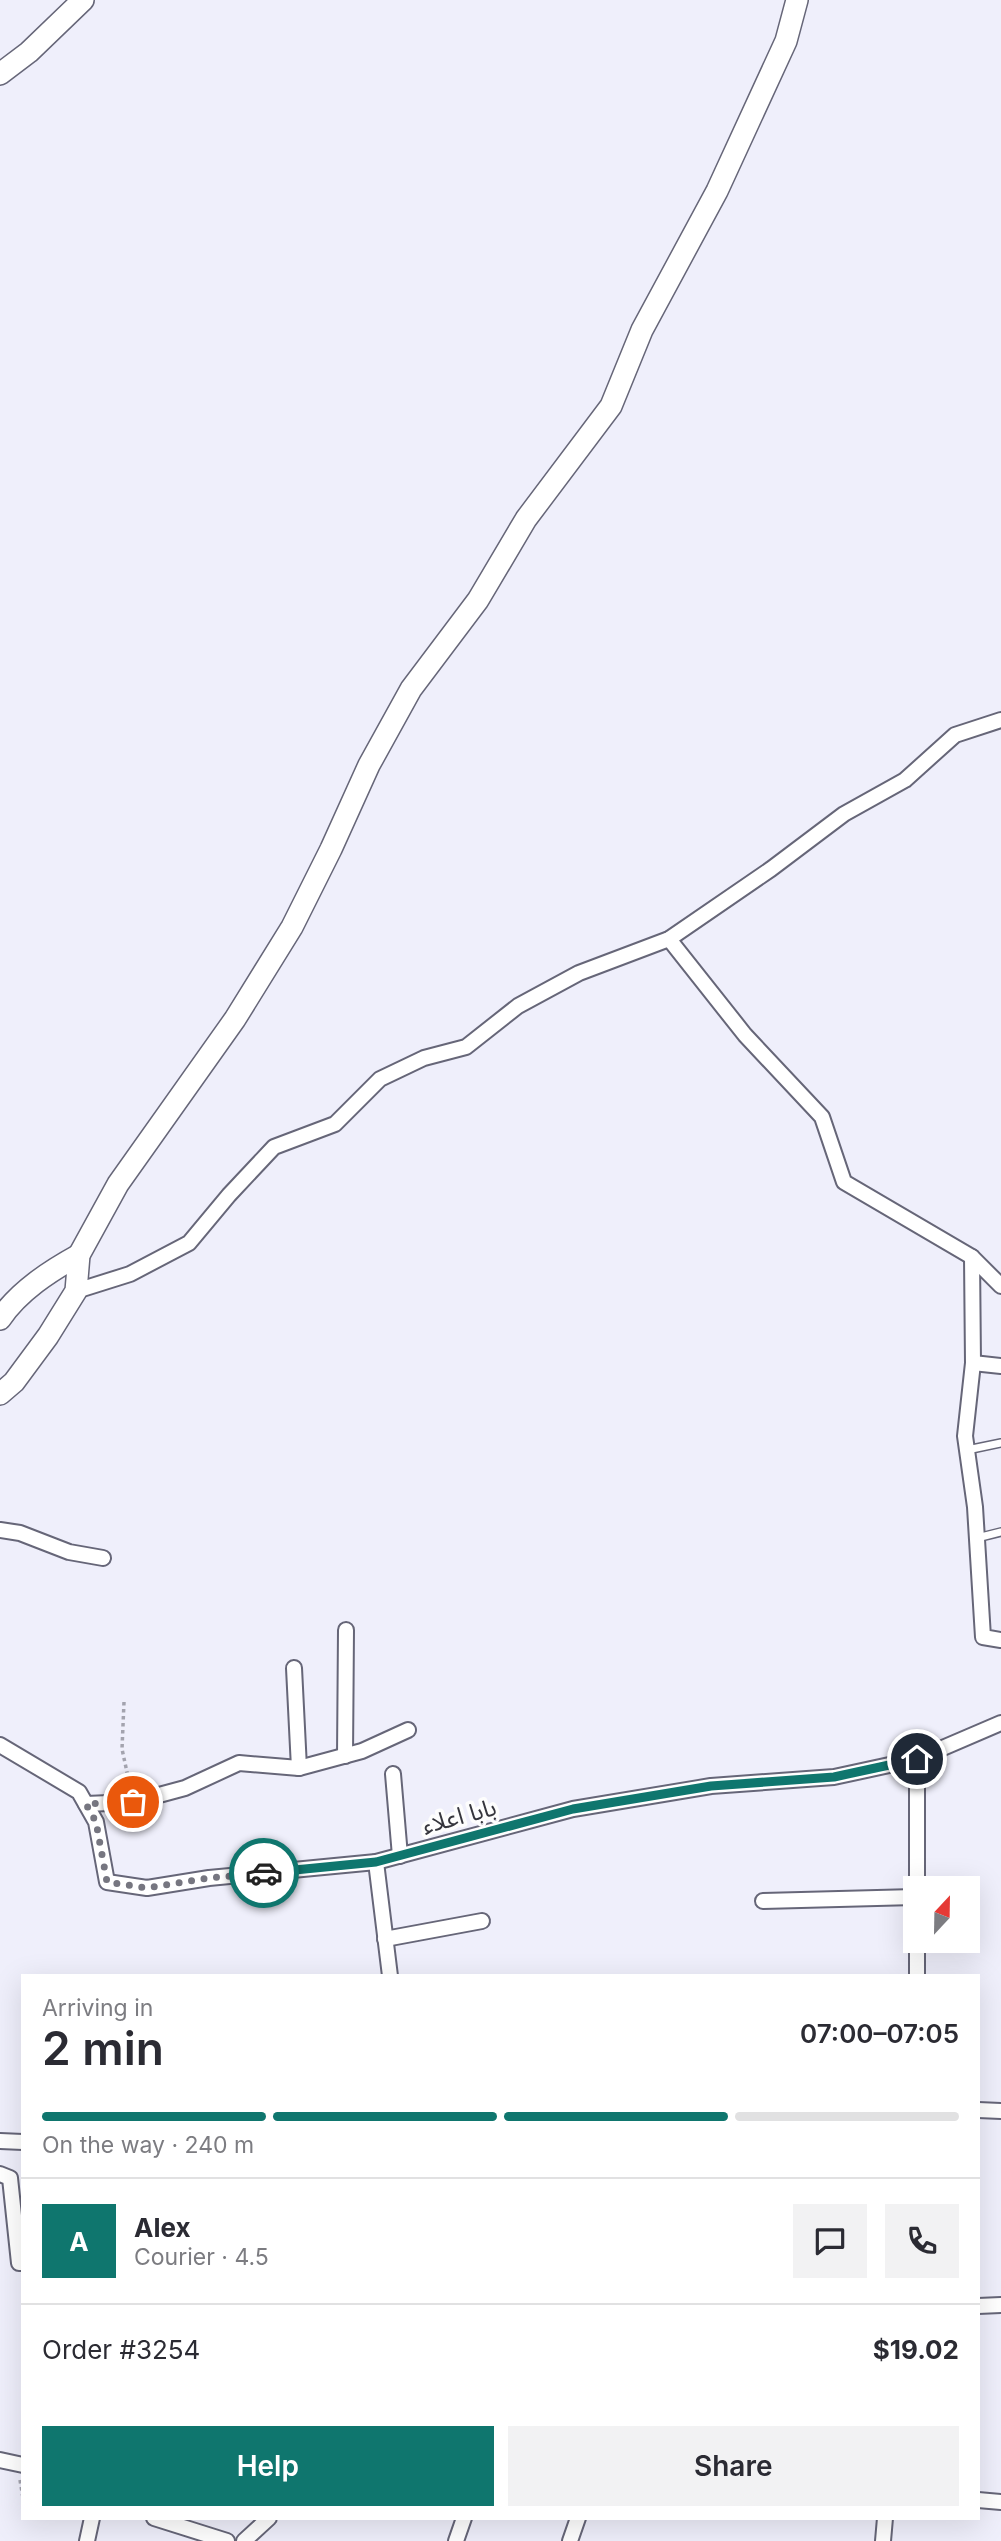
<!DOCTYPE html>
<html lang="en">
<head>
<meta charset="utf-8">
<style>
	:root { --surface:#fff; --page:#f2f2f3; --text:#2b2b33; --muted:#7c7c81; --line:#e1e1e2; --accent:#0f766e }
	body { margin:0; font-family:Inter,"Noto Sans Arabic",sans-serif; background:var(--page); color:var(--text); height:100vh; display:flex; flex-direction:column; font-size:26px; white-space:nowrap }
	* { box-sizing:border-box; margin:0 }
	p { font-size:23px; color:var(--muted) }
	.icon { flex:none; width:38px; height:38px; fill:none; stroke:currentColor; stroke-width:2; stroke-linecap:round; stroke-linejoin:round }
	.map { position:relative; flex:1; overflow:hidden }
	.drawer { position:absolute; left:21px; top:1974px; width:959px; height:546px; display:flex; flex-direction:column; background:var(--surface); border-radius:0px; box-shadow:0 7px 28px #0002 }
	.drawer>* { flex:none }
	.needle { width:46px; rotate:22deg }
	.controls { position:absolute; left:903px; top:1876px; display:grid; gap:14px }
	.controls a { display:grid; place-items:center; width:77px; height:77px; border-radius:0px; background:var(--surface); box-shadow:0 7px 28px #0002; font-size:35px }
	.pin { position:absolute; display:grid; place-items:center; width:60px; height:60px; color:#fff; margin:-30px; border:4px solid #fff; border-radius:50%; box-shadow:0 2px 7px #0007 }
	.courier { position:absolute; display:grid; place-items:center; width:70px; height:70px; margin:-35px; border:5px solid #0f766e; border-radius:50%; background:#fff; color:#222; box-shadow:0 2px 9px #0007 }
	.overview em { font-style:normal; font-weight:600 }
	.overview div { display:flex; flex-direction:column-reverse }
	.overview { display:flex; align-items:center; justify-content:space-between; height:119px; padding:0 21px }
	h1 { font-size:46px; font-weight:600; line-height:52px }
	.bar { display:grid; grid-template-columns:repeat(4,1fr); gap:10px 7px; align-content:center; height:84px; padding:0 21px }
	.bar i { height:9px; border-radius:5px; background:var(--line) }
	.bar .current { background:var(--accent) }
	.bar p { grid-column:span 4 }
	.line { display:flex; align-items:center; gap:18px; padding:0 21px; border-top:2px solid var(--line) }
	.line div { flex:1 }
	.round { display:grid; place-items:center; flex:none; width:74px; height:74px; border-radius:0px; background:var(--page) }
	.cta { display:flex; gap:14px; margin-top:auto; padding:14px 21px }
	.cta a { flex:1; height:80px; border-radius:0px; background:var(--accent); color:#fff; font-size:28px; font-weight:600; line-height:80px; text-align:center }
	.cta a+a { background:var(--page); color:var(--text) }
	.map>svg:first-child { display:block }
	.lines { fill:none; stroke-linecap:round; stroke-linejoin:round }
	.lane-casing { stroke:#666678; stroke-width:10 }
	.street-casing { stroke:#666678; stroke-width:18 }
	.secondary-casing { stroke:#666678; stroke-width:24 }
	.path { stroke:#a3a3ae; stroke-width:3.5; stroke-dasharray:3.5 3.5; stroke-linecap:butt }
	.lane { stroke:#fff; stroke-width:7 }
	.street { stroke:#fff; stroke-width:14 }
	.secondary { stroke:#fff; stroke-width:21 }
	.done { stroke:#767680; stroke-width:7; stroke-dasharray:0 12.6 }
	.route { stroke:#0f766e; stroke-width:9 }
	.labels { text-anchor:middle; dominant-baseline:central; stroke-width:7; stroke-linejoin:round; paint-order:stroke }
	.street-label { font-size:24px; fill:#35353d; stroke:#fdfdfd }
</style>
</head>
<body>
<div class="map">
<svg width="1001" height="2541" viewBox="0 0 1001 2541">
	<rect width="100%" height="100%" fill="#efeffb"/>
	<g class="lines">
		<defs>
			<g id="lane">
				<polyline points="967,1450 1001,1443"/>
				<polyline points="977,1538 1001,1532"/>
			</g>
			<g id="street">
				<polyline points="669,939 745,1035 822,1117 844,1182 972,1257 1001,1286"/>
				<polyline points="972,1257 973,1363 965,1436 975,1507 983,1637 1001,1640"/>
				<polyline points="76,1291 130,1274 189,1243 229,1195 274,1147 335,1124 380,1079 424,1058 466,1047 518,1006 579,973 669,939 771,869 844,814 905,780 955,735 1001,720"/>
				<polyline points="973,1363 1001,1366"/>
				<polyline points="0,1530 20,1533 69,1552 103,1558"/>
				<polyline points="294,1668 299,1768"/>
				<polyline points="0,1745 79,1792 96,1822 107,1882 147,1888 209,1878 376,1862 573,1809 711,1786 834,1777 917,1759 1001,1723"/>
				<polyline points="345,1756 346,1630"/>
				<polyline points="917,1759 917,1888"/>
				<polyline points="393,1774 400,1856"/>
				<polyline points="86,1804 133,1802 185,1788 239,1763 299,1768 362,1751 408,1730"/>
				<polyline points="376,1862 390,1976"/>
				<polyline points="763,1901 915,1897"/>
				<polyline points="385,1939 482,1921"/>
				<polyline points="917,1976 917,1941"/>
				<polyline points="978,2110 1001,2111"/>
				<polyline points="0,2141 23,2142"/>
				<polyline points="0,2174 10,2178 19,2263 23,2263"/>
				<polyline points="978,2306 1001,2305"/>
				<polyline points="0,2460 23,2465"/>
				<polyline points="978,2500 1001,2502"/>
				<polyline points="154,2518 227,2541"/>
				<polyline points="87,2541 92,2518"/>
				<polyline points="244,2541 269,2518"/>
				<polyline points="456,2541 464,2518"/>
				<polyline points="570,2541 578,2518"/>
				<polyline points="883,2541 885,2518"/>
			</g>
			<g id="secondary">
				<polyline points="0,74 29,52 83,0"/>
				<path d="M0,1319c19,-28 50,-48 79,-64"/>
				<polyline points="0,1394 14,1382 48,1336 76,1291 79,1255 118,1184 235,1019 292,927 331,849 369,765 411,689 478,600 526,519 611,406 642,330 717,191 786,41 797,0"/>
			</g>
		</defs>
		<use href="#lane" class="lane-casing"/>
		<use href="#street" class="street-casing"/>
		<use href="#secondary" class="secondary-casing"/>
		<g class="path">
			<polyline points="124,1702 122,1749 130,1786"/>
			<polyline points="20,2480 23,2498"/>
		</g>
		<use href="#lane" class="lane"/>
		<use href="#street" class="street"/>
		<use href="#secondary" class="secondary"/>
	</g>
	<g class="lines">
		<polyline class="done" points="133,1802 86,1804 96,1822 107,1882 147,1888 209,1878 264,1873"/>
		<polyline class="route" points="264,1873 376,1862 573,1809 711,1786 834,1777 917,1759"/>
	</g>
	<g class="labels">
		<g class="street-label">
			<text transform="translate(459 1816) rotate(-15)">بابا اعلاء</text>
		</g>
	</g>
</svg>
<div class="controls">
<a><svg class="needle" viewBox="-14 -14 28 28"><path d="M0-13l5 13h-10z" fill="#e53935"/><path d="M0 13l5-13h-10z" fill="#7c7c81"/></svg></a>
</div>
<div class="pin" style="left:133px;top:1802px;background:#ea580c"><svg class="icon" aria-label="bag" viewBox="0 0 24 24"><path d="M5 8h14l-1 12H6zM9 8a3 3 0 0 1 6 0"/></svg></div>
<div class="pin" style="left:917px;top:1759px;background:#1f2937"><svg class="icon" aria-label="home" viewBox="0 0 24 24"><path d="M3 11l9-7 9 7M6 9v11h12V9"/></svg></div>
<div class="courier" style="left:264px;top:1873px"><svg class="icon" aria-label="car" viewBox="0 0 24 24"><path d="M5 17H2v-5l4-1 3-4h7l3 4 3 1v5h-3M9 17h6M6 11h13"/><circle cx="7" cy="17" r="2"/><circle cx="17" cy="17" r="2"/></svg></div>
<section class="drawer">
<div class="overview"><div><h1>2 min</h1><p>Arriving in</p></div><em>07:00–07:05</em></div>
<div class="bar"><i class="current"></i><i class="current"></i><i class="current"></i><i></i><p>On the way · 240 m</p></div>
<div class="line" style="height:126px"><b class="round" style="background:var(--accent);color:#fff">A</b><div><b>Alex</b><p>Courier · 4.5</p></div><a class="round"><svg class="icon" aria-label="chat" viewBox="0 0 24 24"><path d="M4 5h16v11H9l-5 4z"/></svg></a><a class="round"><svg class="icon" aria-label="phone" viewBox="0 0 24 24"><path d="M5 4h4l2 5-3 2q2 4 5 5l2-3 5 2v4C11 20 4 13 5 4z"/></svg></a></div>
<div class="line" style="height:91px"><div>Order #3254</div><b>$19.02</b></div>
<div class="cta"><a>Help</a><a>Share</a></div>
</section>
</div>
</body>
</html>
